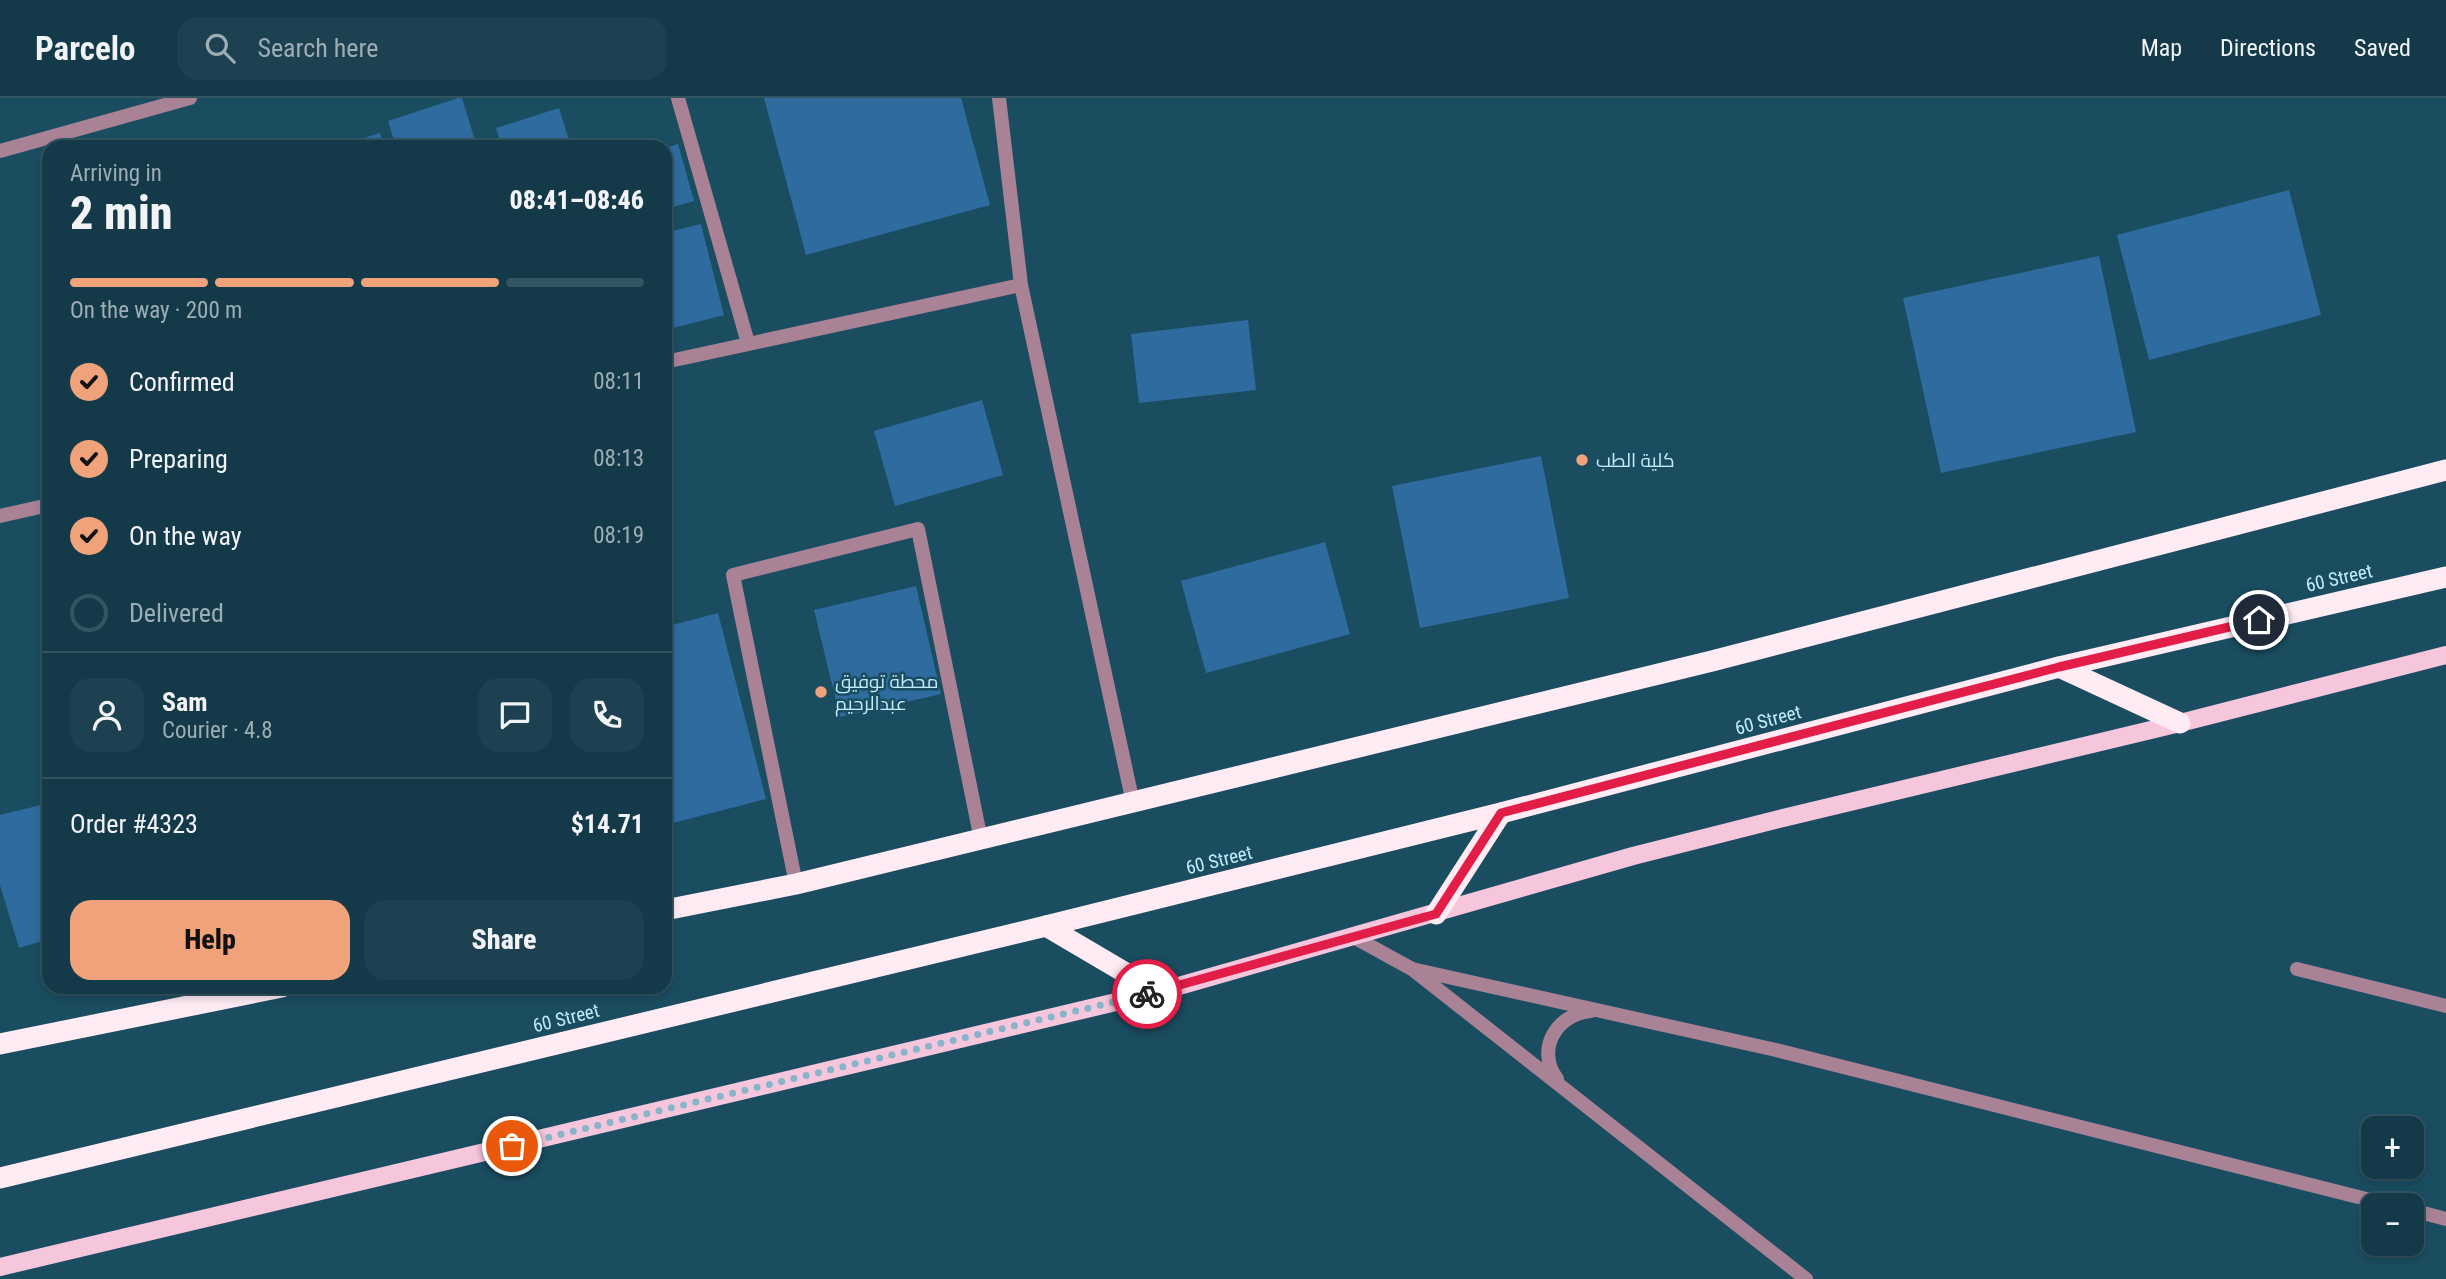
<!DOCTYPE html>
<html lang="en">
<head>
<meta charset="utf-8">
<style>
	:root { --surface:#143a49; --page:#1d4150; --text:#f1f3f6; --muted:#9dadb4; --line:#335461; --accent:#f0a27a }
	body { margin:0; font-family:"Roboto Condensed",Cairo,sans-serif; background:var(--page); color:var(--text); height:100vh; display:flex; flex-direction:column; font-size:26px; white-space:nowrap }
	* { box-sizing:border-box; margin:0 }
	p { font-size:23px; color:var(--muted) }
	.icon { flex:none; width:38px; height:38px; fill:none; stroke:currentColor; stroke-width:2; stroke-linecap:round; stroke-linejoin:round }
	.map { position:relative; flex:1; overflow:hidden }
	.panel { position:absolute; left:42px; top:42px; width:630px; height:854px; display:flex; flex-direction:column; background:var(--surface); border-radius:21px; box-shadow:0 4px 10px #0003,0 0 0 2px var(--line) }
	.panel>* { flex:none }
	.fabs { position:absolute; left:2361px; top:1018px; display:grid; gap:14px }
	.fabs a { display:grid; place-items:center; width:63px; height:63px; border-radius:14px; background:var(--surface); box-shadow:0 4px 10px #0003,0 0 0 2px var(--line); font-size:35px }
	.pin { position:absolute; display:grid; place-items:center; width:60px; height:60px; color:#fff; margin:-30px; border:4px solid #fff; border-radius:50%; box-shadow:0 2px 7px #0007 }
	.courier { position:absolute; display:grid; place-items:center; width:70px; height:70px; margin:-35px; border:5px solid #e11d48; border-radius:50%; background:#fff; color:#222; box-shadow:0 2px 9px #0007 }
	.summary em { font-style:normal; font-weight:800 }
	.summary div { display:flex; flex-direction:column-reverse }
	.summary { display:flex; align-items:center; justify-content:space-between; height:119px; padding:0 28px }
	h1 { font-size:46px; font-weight:800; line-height:52px }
	.bar { display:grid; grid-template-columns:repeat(4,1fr); gap:10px 7px; align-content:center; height:84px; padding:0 28px }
	.bar i { height:9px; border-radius:5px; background:var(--line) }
	.bar .current { background:var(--accent) }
	.bar p { grid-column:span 4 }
	.line { display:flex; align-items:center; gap:18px; padding:0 28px; border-top:2px solid var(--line) }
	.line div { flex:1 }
	.round { display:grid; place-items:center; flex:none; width:74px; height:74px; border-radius:21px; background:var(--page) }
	ol { padding:0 28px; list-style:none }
	li { display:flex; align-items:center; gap:21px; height:77px }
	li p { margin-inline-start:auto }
	li .icon { padding:7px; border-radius:50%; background:var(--accent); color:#111; stroke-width:4 }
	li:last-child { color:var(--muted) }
	li i { width:38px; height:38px; border:4px solid var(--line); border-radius:50% }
	.button { display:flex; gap:14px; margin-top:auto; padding:14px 28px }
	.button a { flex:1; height:80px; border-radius:21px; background:var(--accent); color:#111; font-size:28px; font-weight:800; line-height:80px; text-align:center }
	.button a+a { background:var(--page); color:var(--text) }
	header { display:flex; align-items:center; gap:42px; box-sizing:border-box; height:98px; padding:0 35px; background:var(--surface); border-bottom:2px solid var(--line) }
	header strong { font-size:33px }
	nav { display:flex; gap:38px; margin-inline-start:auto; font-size:24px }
	.search { width:490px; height:63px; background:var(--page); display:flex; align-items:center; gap:18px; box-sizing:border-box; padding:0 24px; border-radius:21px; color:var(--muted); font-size:26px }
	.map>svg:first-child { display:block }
	.building { fill:#2e6b9f }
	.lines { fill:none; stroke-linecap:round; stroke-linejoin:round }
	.lane { stroke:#a98295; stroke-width:14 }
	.street { stroke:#a98295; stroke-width:14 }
	.primary { stroke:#f6c6dd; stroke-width:18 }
	.highway { stroke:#ffebf4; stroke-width:21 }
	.done { stroke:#86b4c8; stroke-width:7; stroke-dasharray:0 12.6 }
	.route { stroke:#e11d48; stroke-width:9 }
	.poi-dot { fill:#f0a27a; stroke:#1b4d61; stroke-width:2.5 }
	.labels { text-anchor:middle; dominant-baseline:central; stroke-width:5; stroke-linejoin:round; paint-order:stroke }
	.poi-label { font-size:19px; fill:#c0ebff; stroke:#1b4d61; text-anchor:start }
	.street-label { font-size:19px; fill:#c0ebff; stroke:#1b4d61 }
</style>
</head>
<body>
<header>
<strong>Parcelo</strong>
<div class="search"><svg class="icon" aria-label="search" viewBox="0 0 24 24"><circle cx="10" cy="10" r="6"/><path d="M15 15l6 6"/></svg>Search here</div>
<nav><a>Map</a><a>Directions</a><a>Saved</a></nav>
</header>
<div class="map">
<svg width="2446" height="1181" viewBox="0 0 2446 1181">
	<rect width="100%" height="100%" fill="#1b4d61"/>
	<g class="building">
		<polygon points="458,0 462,0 477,49 396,49 388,23"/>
		<polygon points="764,0 961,0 990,107 806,157"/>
		<polygon points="559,10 571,49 502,49 496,30"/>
		<polygon points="380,35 384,49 338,49 338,48"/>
		<polygon points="678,46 694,103 665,111 665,50"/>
		<polygon points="2289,92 2321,217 2149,262 2117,137"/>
		<polygon points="701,126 724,217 665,232 665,135"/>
		<polygon points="2099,158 2136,334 1941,375 1903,200"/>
		<polygon points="1248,222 1256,292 1139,305 1131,236"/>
		<polygon points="982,302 1003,377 895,408 874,333"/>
		<polygon points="1541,358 1569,500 1420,530 1392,388"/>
		<polygon points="1325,444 1350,536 1206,575 1181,483"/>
		<polygon points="916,488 941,596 840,619 814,512"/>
		<polygon points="718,515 766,701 665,727 665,529"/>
		<polygon points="49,705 49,841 19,850 0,787 0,717"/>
	</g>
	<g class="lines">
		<polyline class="lane" points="796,786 733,477 918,431 981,742"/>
		<g class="street">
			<polyline points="678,0 748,245"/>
			<polyline points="999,0 1021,187 1133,705"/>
			<polyline points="0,53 190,0"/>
			<polyline points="665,264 1021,187"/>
			<polyline points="0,418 49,407"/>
			<polyline points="1352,838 1412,871 1806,1181"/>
			<polyline points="1412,871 1776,952 2394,1108"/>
			<polyline points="2297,871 2446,908"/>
			<path d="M1557,981c-22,-30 0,-65 34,-68"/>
			<polyline points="2412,1112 2446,1121"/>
		</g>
		<polyline class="primary" points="0,1169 1158,894 1633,758 1783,720 2180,625 2446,557"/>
		<g class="highway">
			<polyline points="2059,569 2180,625"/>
			<polyline points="665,812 796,786 1712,563 2446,372"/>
			<polyline points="1436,816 1501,715"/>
			<polyline points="1046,828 1158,894"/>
			<polyline points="0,946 282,889"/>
			<polyline points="0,1080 1046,828 1501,715 2059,569 2446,479"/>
		</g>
	</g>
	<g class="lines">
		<polyline class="done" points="512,1048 1147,896"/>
		<polyline class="route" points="1147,896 1436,816 1501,715 2059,569 2259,522"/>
	</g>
	<g class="poi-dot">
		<circle cx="1582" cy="362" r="7"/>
		<circle cx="821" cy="594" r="7"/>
	</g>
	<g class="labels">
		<g class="poi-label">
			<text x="1596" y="362">كلية الطب</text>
			<text x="835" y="583">محطة توفيق<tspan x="835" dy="22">عبدالرحيم</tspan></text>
		</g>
		<g class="street-label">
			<text transform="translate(2339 480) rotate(-13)">60 Street</text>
			<text transform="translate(1768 622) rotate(-15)">60 Street</text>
			<text transform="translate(1219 762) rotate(-14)">60 Street</text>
			<text transform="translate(566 920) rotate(-14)">60 Street</text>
		</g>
	</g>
</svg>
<div class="fabs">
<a>+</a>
<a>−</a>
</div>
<div class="pin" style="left:512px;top:1048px;background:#ea580c"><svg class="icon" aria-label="bag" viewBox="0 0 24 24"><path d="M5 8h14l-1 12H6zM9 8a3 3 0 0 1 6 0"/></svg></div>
<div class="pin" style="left:2259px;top:522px;background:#1f2937"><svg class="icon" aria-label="home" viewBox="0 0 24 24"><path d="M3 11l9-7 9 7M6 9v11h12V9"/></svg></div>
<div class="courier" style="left:1147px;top:896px"><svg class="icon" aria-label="bike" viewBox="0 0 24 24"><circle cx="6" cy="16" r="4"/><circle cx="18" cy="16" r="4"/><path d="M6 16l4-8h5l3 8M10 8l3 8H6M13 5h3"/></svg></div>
<section class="panel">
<div class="summary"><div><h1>2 min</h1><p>Arriving in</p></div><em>08:41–08:46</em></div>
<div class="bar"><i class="current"></i><i class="current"></i><i class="current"></i><i></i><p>On the way · 200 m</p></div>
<ol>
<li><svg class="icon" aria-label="check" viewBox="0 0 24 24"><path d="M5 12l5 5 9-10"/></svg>Confirmed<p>08:11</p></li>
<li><svg class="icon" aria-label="check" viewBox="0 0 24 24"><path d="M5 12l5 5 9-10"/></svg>Preparing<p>08:13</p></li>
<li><svg class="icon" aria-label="check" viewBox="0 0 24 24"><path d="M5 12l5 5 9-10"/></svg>On the way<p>08:19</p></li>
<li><i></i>Delivered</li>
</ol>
<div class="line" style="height:126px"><a class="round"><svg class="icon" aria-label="person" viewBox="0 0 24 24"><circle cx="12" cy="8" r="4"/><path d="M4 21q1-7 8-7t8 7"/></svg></a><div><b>Sam</b><p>Courier · 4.8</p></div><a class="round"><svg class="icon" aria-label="chat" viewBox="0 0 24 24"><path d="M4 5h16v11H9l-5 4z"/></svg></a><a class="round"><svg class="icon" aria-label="phone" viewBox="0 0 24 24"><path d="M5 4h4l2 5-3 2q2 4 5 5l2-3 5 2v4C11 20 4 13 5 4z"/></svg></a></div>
<div class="line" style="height:91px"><div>Order #4323</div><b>$14.71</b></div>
<div class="button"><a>Help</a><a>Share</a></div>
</section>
</div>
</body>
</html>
